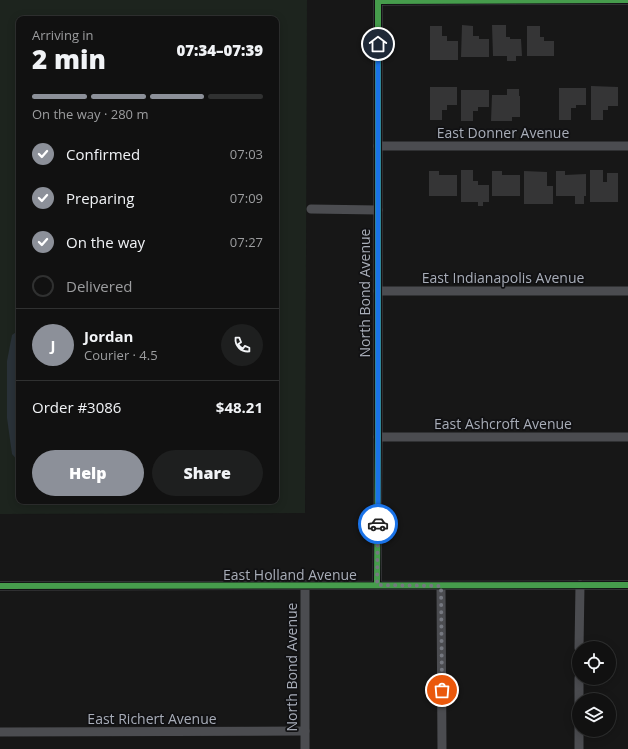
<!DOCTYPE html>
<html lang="en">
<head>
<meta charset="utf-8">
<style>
	:root { --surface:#111; --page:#1e1f1f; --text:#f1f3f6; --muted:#9c9d9f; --line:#303131; --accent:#8c9099 }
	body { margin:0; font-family:"Open Sans",sans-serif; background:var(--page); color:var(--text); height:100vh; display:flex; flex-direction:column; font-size:15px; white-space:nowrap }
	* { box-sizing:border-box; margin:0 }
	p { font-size:13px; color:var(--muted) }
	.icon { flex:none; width:22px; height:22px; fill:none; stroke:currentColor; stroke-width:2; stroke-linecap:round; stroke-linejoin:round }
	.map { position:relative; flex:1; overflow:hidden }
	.panel { position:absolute; left:16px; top:16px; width:263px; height:488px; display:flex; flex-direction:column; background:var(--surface); border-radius:8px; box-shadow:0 2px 10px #0003,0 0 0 1px var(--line) }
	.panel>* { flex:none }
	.buttons { position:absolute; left:572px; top:641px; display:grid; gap:8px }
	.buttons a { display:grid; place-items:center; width:44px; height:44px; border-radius:50%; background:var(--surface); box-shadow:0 2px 10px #0003,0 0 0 1px var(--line); font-size:20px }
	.pin { position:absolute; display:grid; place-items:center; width:34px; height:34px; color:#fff; margin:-17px; border:2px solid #fff; border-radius:50%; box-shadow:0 1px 4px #0007 }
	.courier { position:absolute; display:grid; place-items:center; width:40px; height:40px; margin:-20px; border:3px solid #1a73e8; border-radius:50%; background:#fff; color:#222; box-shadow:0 1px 5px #0007 }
	.overview em { font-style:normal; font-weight:800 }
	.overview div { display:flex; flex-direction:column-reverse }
	.overview { display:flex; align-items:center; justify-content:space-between; height:68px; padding:0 16px }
	h1 { font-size:26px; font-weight:800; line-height:30px }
	.bar { display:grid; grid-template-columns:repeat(4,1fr); gap:6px 4px; align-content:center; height:48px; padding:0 16px }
	.bar i { height:5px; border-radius:3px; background:var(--line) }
	.bar .current { background:var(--accent) }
	.bar p { grid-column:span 4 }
	.line { display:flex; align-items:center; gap:10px; padding:0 16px; border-top:1px solid var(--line) }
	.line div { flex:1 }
	.round { display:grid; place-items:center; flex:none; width:42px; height:42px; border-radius:21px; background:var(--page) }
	ol { padding:0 16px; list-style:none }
	li { display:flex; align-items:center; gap:12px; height:44px }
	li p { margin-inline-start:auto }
	li .icon { padding:4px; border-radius:50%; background:var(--accent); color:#fff; stroke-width:4 }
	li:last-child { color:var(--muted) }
	li i { width:22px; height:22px; border:2px solid var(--line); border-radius:50% }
	.primary-button { display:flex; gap:8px; margin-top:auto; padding:8px 16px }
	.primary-button a { flex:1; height:46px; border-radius:24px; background:var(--accent); color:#fff; font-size:16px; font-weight:800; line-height:46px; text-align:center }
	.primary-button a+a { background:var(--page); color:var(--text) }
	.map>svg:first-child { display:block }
	.green { fill:#1d241e; fill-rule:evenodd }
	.water { fill:#2a3239 }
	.building { fill:#353536 }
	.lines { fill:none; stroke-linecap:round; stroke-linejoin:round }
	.minor { stroke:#4b4c50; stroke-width:9 }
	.cycleway-casing { stroke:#111113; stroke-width:8 }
	.cycleway { stroke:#469c4c; stroke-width:6 }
	.done { stroke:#757880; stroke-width:4; stroke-dasharray:0 7.2 }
	.route { stroke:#1a73e8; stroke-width:5 }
	.labels { text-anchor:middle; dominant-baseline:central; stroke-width:3.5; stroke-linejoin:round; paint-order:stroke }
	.street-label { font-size:14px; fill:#a8adb8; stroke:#111113 }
</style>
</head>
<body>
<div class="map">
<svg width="628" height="749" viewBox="0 0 628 749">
	<rect width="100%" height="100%" fill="#171717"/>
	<path class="green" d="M0,0h307l-2,513 -305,1zM19,19h257v482h-257z"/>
	<polygon class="water" points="19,330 19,462 12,454 7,418 7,361 12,335"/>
	<g class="building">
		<polygon points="462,25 473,26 473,36 479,36 479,39 489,39 489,57 461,57"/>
		<polygon points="492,25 506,25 506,37 510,37 510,39 521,39 522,56 516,56 516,61 507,61 507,56 493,56"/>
		<polygon points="430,26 442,26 442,36 447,36 447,41 458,41 458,60 430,60"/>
		<polygon points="527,26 540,26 540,37 544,37 544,41 554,41 554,56 527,56"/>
		<polygon points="591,86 618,87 618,106 608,106 608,110 603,110 603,120 591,120"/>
		<polygon points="430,87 457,87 457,105 447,105 447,110 442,110 442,120 430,120"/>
		<polygon points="559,88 586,88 586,105 576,105 576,108 571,108 571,120 559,120"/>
		<polygon points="507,89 519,89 519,96 520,96 520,117 512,117 512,121 491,121 492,95 507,95"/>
		<polygon points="461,90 489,90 489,107 478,107 478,111 473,111 473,121 461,121"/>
		<polygon points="461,170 473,170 473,181 478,181 478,185 489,185 489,202 483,202 483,206 478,206 478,202 461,202"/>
		<polygon points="590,170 603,170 603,182 607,182 607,173 618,173 618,202 590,202"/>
		<polygon points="429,171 439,171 439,175 457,175 457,196 429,196"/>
		<polygon points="492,171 502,171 502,175 520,175 520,196 492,196"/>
		<polygon points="524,171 547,172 547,186 553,186 553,204 524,204"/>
		<polygon points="556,171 565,171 565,175 586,174 586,196 584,196 584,204 575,204 575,196 556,196"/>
	</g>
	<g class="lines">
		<g class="minor">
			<polyline points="378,146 628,146"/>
			<polyline points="311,209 378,210"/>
			<polyline points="378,291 628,291"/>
			<polyline points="378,437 628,437"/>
			<polyline points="377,585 378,437 378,1 628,0"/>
			<polyline points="0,586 628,585"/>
			<polyline points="441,586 442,749"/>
			<polyline points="579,648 580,585"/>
			<polyline points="0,732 305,731"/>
			<polyline points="305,749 305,585"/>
			<polyline points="579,749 579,678"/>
		</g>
		<defs>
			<g id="cycleway">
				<polyline points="377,585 378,437 378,1 628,0"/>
				<polyline points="0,586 628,585"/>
			</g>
		</defs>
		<use href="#cycleway" class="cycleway-casing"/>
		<use href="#cycleway" class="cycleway"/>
	</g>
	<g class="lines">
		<polyline class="done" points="378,524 377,585 441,586 442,690"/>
		<polyline class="route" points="378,44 378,524"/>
	</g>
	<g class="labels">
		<g class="street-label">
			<text x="503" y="132">East Donner Avenue</text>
			<text x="503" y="277">East Indianapolis Avenue</text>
			<text transform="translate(364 293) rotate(-90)">North Bond Avenue</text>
			<text x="503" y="423">East Ashcroft Avenue</text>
			<text x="290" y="574">East Holland Avenue</text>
			<text transform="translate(291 667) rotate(-90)">North Bond Avenue</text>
			<text x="152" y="718">East Richert Avenue</text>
		</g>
	</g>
</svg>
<div class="buttons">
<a><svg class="icon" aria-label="locate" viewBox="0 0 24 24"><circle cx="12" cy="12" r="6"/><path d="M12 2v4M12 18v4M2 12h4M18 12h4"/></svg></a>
<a><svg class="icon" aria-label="layers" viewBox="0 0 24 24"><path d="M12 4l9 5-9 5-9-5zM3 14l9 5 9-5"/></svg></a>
</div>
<div class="pin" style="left:442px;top:690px;background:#ea580c"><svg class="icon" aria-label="bag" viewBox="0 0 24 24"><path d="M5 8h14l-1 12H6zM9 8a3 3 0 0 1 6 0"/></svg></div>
<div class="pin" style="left:378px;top:44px;background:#1f2937"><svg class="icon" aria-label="home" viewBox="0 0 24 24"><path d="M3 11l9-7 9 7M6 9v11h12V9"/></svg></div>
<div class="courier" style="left:378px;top:524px"><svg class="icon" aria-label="car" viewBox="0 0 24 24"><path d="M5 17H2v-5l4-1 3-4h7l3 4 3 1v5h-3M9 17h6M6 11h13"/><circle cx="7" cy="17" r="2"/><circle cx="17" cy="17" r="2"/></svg></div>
<section class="panel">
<div class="overview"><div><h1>2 min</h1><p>Arriving in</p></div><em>07:34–07:39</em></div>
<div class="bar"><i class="current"></i><i class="current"></i><i class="current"></i><i></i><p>On the way · 280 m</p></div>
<ol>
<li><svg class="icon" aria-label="check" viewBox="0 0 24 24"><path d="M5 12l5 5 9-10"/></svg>Confirmed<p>07:03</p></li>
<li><svg class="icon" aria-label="check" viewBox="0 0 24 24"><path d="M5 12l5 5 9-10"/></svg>Preparing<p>07:09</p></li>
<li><svg class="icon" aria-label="check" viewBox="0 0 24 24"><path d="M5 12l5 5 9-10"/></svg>On the way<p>07:27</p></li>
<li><i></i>Delivered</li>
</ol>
<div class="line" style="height:72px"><b class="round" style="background:var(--accent);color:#fff">J</b><div><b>Jordan</b><p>Courier · 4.5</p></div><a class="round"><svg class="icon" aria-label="phone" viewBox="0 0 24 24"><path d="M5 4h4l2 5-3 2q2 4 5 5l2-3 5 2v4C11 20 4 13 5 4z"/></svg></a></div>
<div class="line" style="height:52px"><div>Order #3086</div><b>$48.21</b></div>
<div class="primary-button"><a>Help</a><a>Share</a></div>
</section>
</div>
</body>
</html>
